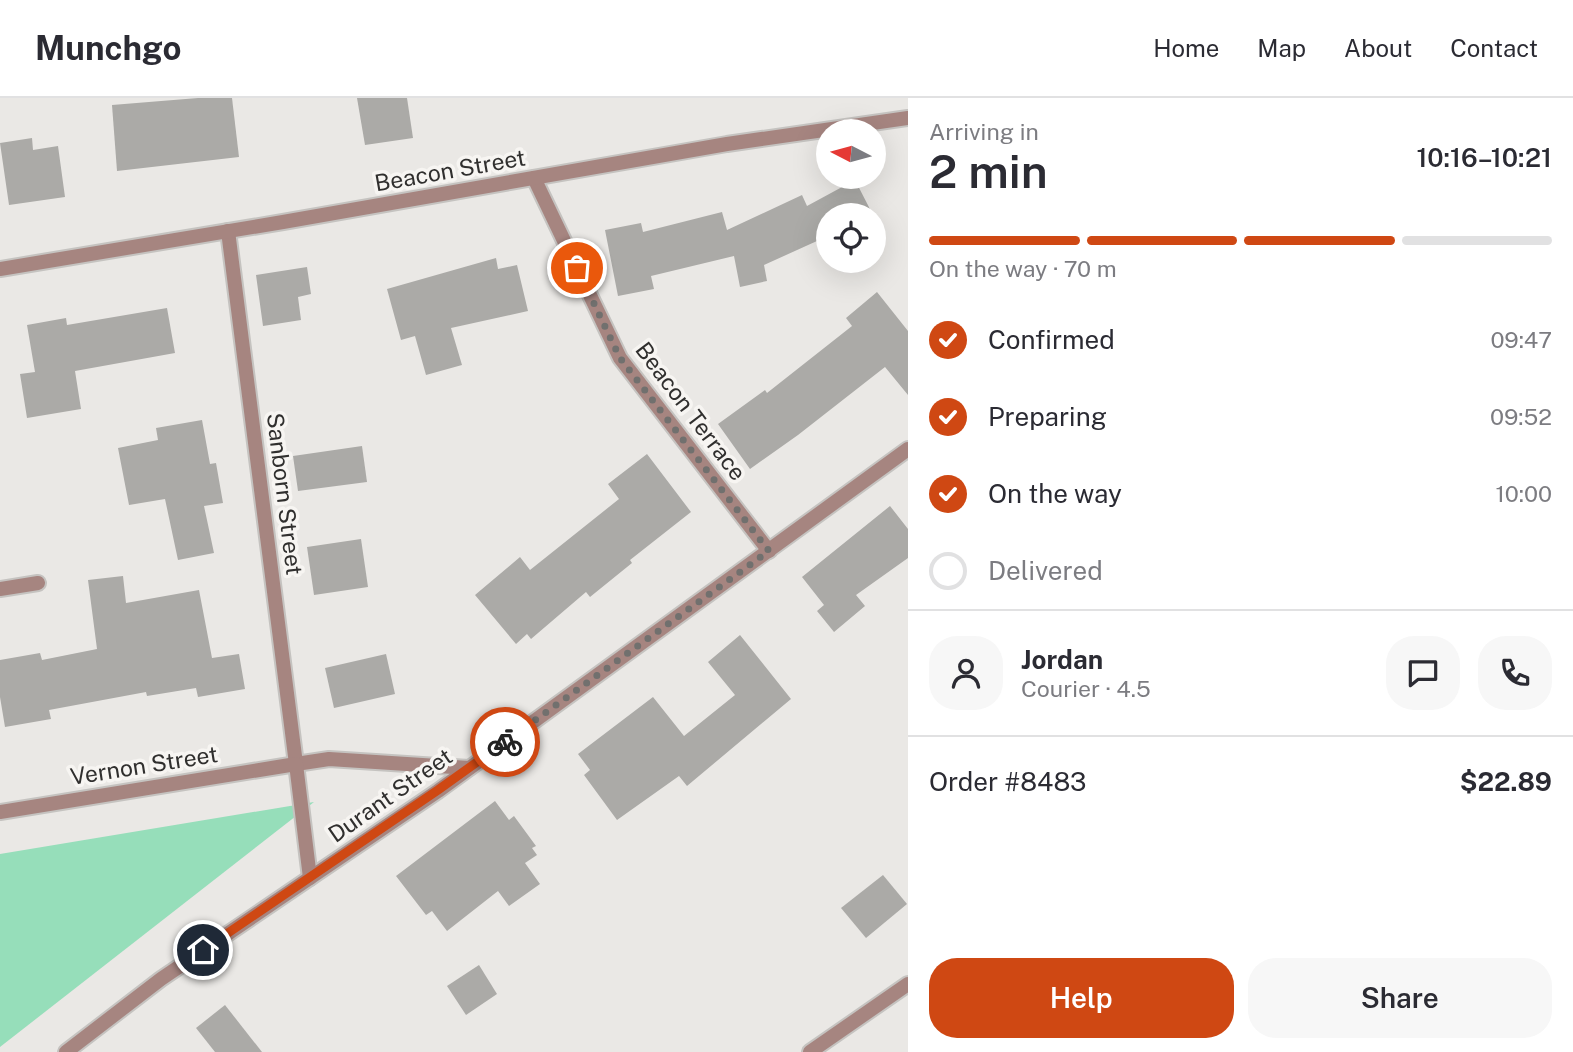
<!DOCTYPE html>
<html lang="en">
<head>
<meta charset="utf-8">
<style>
	:root { --surface:#fff; --page:#f7f7f7; --text:#2b2b33; --muted:#7c7c81; --line:#e1e1e2; --accent:#cf4813 }
	body { margin:0; font-family:"Public Sans",sans-serif; background:var(--page); color:var(--text); height:100vh; display:flex; flex-direction:column; font-size:26px; white-space:nowrap }
	* { box-sizing:border-box; margin:0 }
	p { font-size:23px; color:var(--muted) }
	.icon { flex:none; width:38px; height:38px; fill:none; stroke:currentColor; stroke-width:2; stroke-linecap:round; stroke-linejoin:round }
	.map { position:relative; flex:1; overflow:hidden }
	.panel { display:flex; flex-direction:column; background:var(--surface); width:665px }
	.panel>* { flex:none }
	.needle { width:46px; rotate:276deg }
	.controls { position:absolute; left:816px; top:21px; display:grid; gap:14px }
	.controls a { display:grid; place-items:center; width:70px; height:70px; border-radius:50%; background:var(--surface); box-shadow:0 7px 28px #0002; font-size:35px }
	.pin { position:absolute; display:grid; place-items:center; width:60px; height:60px; color:#fff; margin:-30px; border:4px solid #fff; border-radius:50%; box-shadow:0 2px 7px #0007 }
	.courier { position:absolute; display:grid; place-items:center; width:70px; height:70px; margin:-35px; border:5px solid #cf4813; border-radius:50%; background:#fff; color:#222; box-shadow:0 2px 9px #0007 }
	.overview em { font-style:normal; font-weight:600 }
	.overview div { display:flex; flex-direction:column-reverse }
	.overview { display:flex; align-items:center; justify-content:space-between; height:119px; padding:0 21px }
	h1 { font-size:46px; font-weight:600; line-height:52px }
	.bar { display:grid; grid-template-columns:repeat(4,1fr); gap:10px 7px; align-content:center; height:84px; padding:0 21px }
	.bar i { height:9px; border-radius:5px; background:var(--line) }
	.bar .selected { background:var(--accent) }
	.bar p { grid-column:span 4 }
	.line { display:flex; align-items:center; gap:18px; padding:0 21px; border-top:2px solid var(--line) }
	.line div { flex:1 }
	.round { display:grid; place-items:center; flex:none; width:74px; height:74px; border-radius:28px; background:var(--page) }
	ol { padding:0 21px; list-style:none }
	li { display:flex; align-items:center; gap:21px; height:77px }
	li p { margin-inline-start:auto }
	li .icon { padding:7px; border-radius:50%; background:var(--accent); color:#fff; stroke-width:4 }
	li:last-child { color:var(--muted) }
	li i { width:38px; height:38px; border:4px solid var(--line); border-radius:50% }
	.primary-button { display:flex; gap:14px; margin-top:auto; padding:14px 21px }
	.primary-button a { flex:1; height:80px; border-radius:28px; background:var(--accent); color:#fff; font-size:28px; font-weight:600; line-height:80px; text-align:center }
	.primary-button a+a { background:var(--page); color:var(--text) }
	header { display:flex; align-items:center; gap:42px; box-sizing:border-box; height:98px; padding:0 35px; background:var(--surface); border-bottom:2px solid var(--line) }
	header strong { font-size:33px }
	nav { display:flex; gap:38px; margin-inline-start:auto; font-size:24px }
	main { display:flex; flex:1; min-height:0 }
	.map>svg:first-child { display:block }
	.green { fill:#96deba }
	.building { fill:#abaaa7 }
	.lines { fill:none; stroke-linecap:round; stroke-linejoin:round }
	.lane-casing { stroke:#c5c3c0; stroke-width:18 }
	.street-casing { stroke:#c5c3c0; stroke-width:18 }
	.lane { stroke:#a68580; stroke-width:14 }
	.street { stroke:#a68580; stroke-width:14 }
	.done { stroke:#71706e; stroke-width:7; stroke-dasharray:0 12.6 }
	.route { stroke:#cf4813; stroke-width:9 }
	.labels { text-anchor:middle; dominant-baseline:central; stroke-width:7; stroke-linejoin:round; paint-order:stroke }
	.street-label { font-size:23px; fill:#302f2e; stroke:#f7f5f2 }
</style>
</head>
<body>
<header>
<strong>Munchgo</strong>
<nav><a>Home</a><a>Map</a><a>About</a><a>Contact</a></nav>
</header>
<main>
<div class="map">
<svg width="908" height="954" viewBox="0 0 908 954">
	<rect width="100%" height="100%" fill="#eae8e5"/>
	<polygon class="green" points="314,704 0,949 0,756"/>
	<g class="building">
		<polygon points="198,0 232,0 239,59 117,73 112,7"/>
		<polygon points="357,0 407,0 413,40 365,47"/>
		<polygon points="32,40 33,52 58,48 65,99 9,107 0,45"/>
		<polygon points="855,82 873,117 828,117 828,138 764,167 767,183 740,189 734,158 651,178 654,191 618,198 605,132 641,125 643,134 722,114 727,132 802,97 807,108"/>
		<polygon points="496,160 498,171 517,167 528,213 451,230 462,267 426,277 415,238 401,242 387,191"/>
		<polygon points="307,169 311,196 298,199 301,222 263,228 256,177"/>
		<polygon points="877,194 908,233 908,297 885,269 798,337 750,371 718,326 765,292 767,295 852,228 846,220"/>
		<polygon points="167,210 175,255 75,273 81,311 27,320 20,276 35,274 27,227 66,220 67,227"/>
		<polygon points="202,322 210,366 216,365 223,405 204,408 214,455 178,462 165,401 129,407 118,350 158,342 156,330"/>
		<polygon points="362,348 367,384 298,393 293,358"/>
		<polygon points="647,356 691,414 630,462 632,465 590,499 586,494 531,541 527,536 516,546 475,497 520,459 530,472 619,401 608,386"/>
		<polygon points="890,408 908,431 908,460 856,497 865,508 834,534 817,513 824,507 802,479"/>
		<polygon points="361,441 368,489 314,497 307,449"/>
		<polygon points="123,478 126,505 199,492 212,560 239,556 245,591 198,599 196,590 147,598 146,594 49,612 51,621 5,629 0,599 0,562 40,555 42,562 97,551 88,482"/>
		<polygon points="740,537 791,601 687,688 679,678 617,722 584,677 590,672 578,656 653,599 684,638 735,597 708,564"/>
		<polygon points="386,556 395,596 334,610 325,570"/>
		<polygon points="495,703 509,722 514,718 536,748 532,750 537,757 525,765 540,786 509,808 498,793 447,833 432,813 426,817 396,778"/>
		<polygon points="883,777 907,806 866,840 841,810"/>
		<polygon points="479,867 497,896 466,917 447,888"/>
		<polygon points="225,907 262,954 215,954 196,930"/>
	</g>
	<g class="lines">
		<defs>
			<polyline id="lane" points="0,491 38,485"/>
			<g id="street">
				<polyline points="534,80 620,260 769,453"/>
				<polyline points="228,133 296,666 329,661 469,670"/>
				<polyline points="0,171 283,124 727,46 908,20"/>
				<polyline points="0,714 296,666 310,780"/>
				<polyline points="66,954 161,881 438,693 908,351"/>
				<polyline points="810,954 908,886"/>
			</g>
		</defs>
		<use href="#lane" class="lane-casing"/>
		<use href="#street" class="street-casing"/>
		<use href="#lane" class="lane"/>
		<use href="#street" class="street"/>
	</g>
	<g class="lines">
		<polyline class="done" points="505,644 769,453 620,260 577,170"/>
		<polyline class="route" points="203,852 438,692 505,644"/>
	</g>
	<g class="labels">
		<g class="street-label">
			<text transform="translate(450 72) rotate(-10)">Beacon Street</text>
			<text transform="translate(691 313) rotate(53)">Beacon Terrace</text>
			<text transform="translate(285 396) rotate(83)">Sanborn Street</text>
			<text transform="translate(144 667) rotate(-9)">Vernon Street</text>
			<text transform="translate(390 697) rotate(-35)">Durant Street</text>
		</g>
	</g>
</svg>
<div class="controls">
<a><svg class="needle" viewBox="-14 -14 28 28"><path d="M0-13l5 13h-10z" fill="#e53935"/><path d="M0 13l5-13h-10z" fill="#7c7c81"/></svg></a>
<a><svg class="icon" aria-label="locate" viewBox="0 0 24 24"><circle cx="12" cy="12" r="6"/><path d="M12 2v4M12 18v4M2 12h4M18 12h4"/></svg></a>
</div>
<div class="pin" style="left:577px;top:170px;background:#ea580c"><svg class="icon" aria-label="bag" viewBox="0 0 24 24"><path d="M5 8h14l-1 12H6zM9 8a3 3 0 0 1 6 0"/></svg></div>
<div class="pin" style="left:203px;top:852px;background:#1f2937"><svg class="icon" aria-label="home" viewBox="0 0 24 24"><path d="M3 11l9-7 9 7M6 9v11h12V9"/></svg></div>
<div class="courier" style="left:505px;top:644px"><svg class="icon" aria-label="bike" viewBox="0 0 24 24"><circle cx="6" cy="16" r="4"/><circle cx="18" cy="16" r="4"/><path d="M6 16l4-8h5l3 8M10 8l3 8H6M13 5h3"/></svg></div>
</div>
<section class="panel">
<div class="overview"><div><h1>2 min</h1><p>Arriving in</p></div><em>10:16–10:21</em></div>
<div class="bar"><i class="selected"></i><i class="selected"></i><i class="selected"></i><i></i><p>On the way · 70 m</p></div>
<ol>
<li><svg class="icon" aria-label="check" viewBox="0 0 24 24"><path d="M5 12l5 5 9-10"/></svg>Confirmed<p>09:47</p></li>
<li><svg class="icon" aria-label="check" viewBox="0 0 24 24"><path d="M5 12l5 5 9-10"/></svg>Preparing<p>09:52</p></li>
<li><svg class="icon" aria-label="check" viewBox="0 0 24 24"><path d="M5 12l5 5 9-10"/></svg>On the way<p>10:00</p></li>
<li><i></i>Delivered</li>
</ol>
<div class="line" style="height:126px"><a class="round"><svg class="icon" aria-label="person" viewBox="0 0 24 24"><circle cx="12" cy="8" r="4"/><path d="M4 21q1-7 8-7t8 7"/></svg></a><div><b>Jordan</b><p>Courier · 4.5</p></div><a class="round"><svg class="icon" aria-label="chat" viewBox="0 0 24 24"><path d="M4 5h16v11H9l-5 4z"/></svg></a><a class="round"><svg class="icon" aria-label="phone" viewBox="0 0 24 24"><path d="M5 4h4l2 5-3 2q2 4 5 5l2-3 5 2v4C11 20 4 13 5 4z"/></svg></a></div>
<div class="line" style="height:91px"><div>Order #8483</div><b>$22.89</b></div>
<div class="primary-button"><a>Help</a><a>Share</a></div>
</section>
</main>
</body>
</html>
